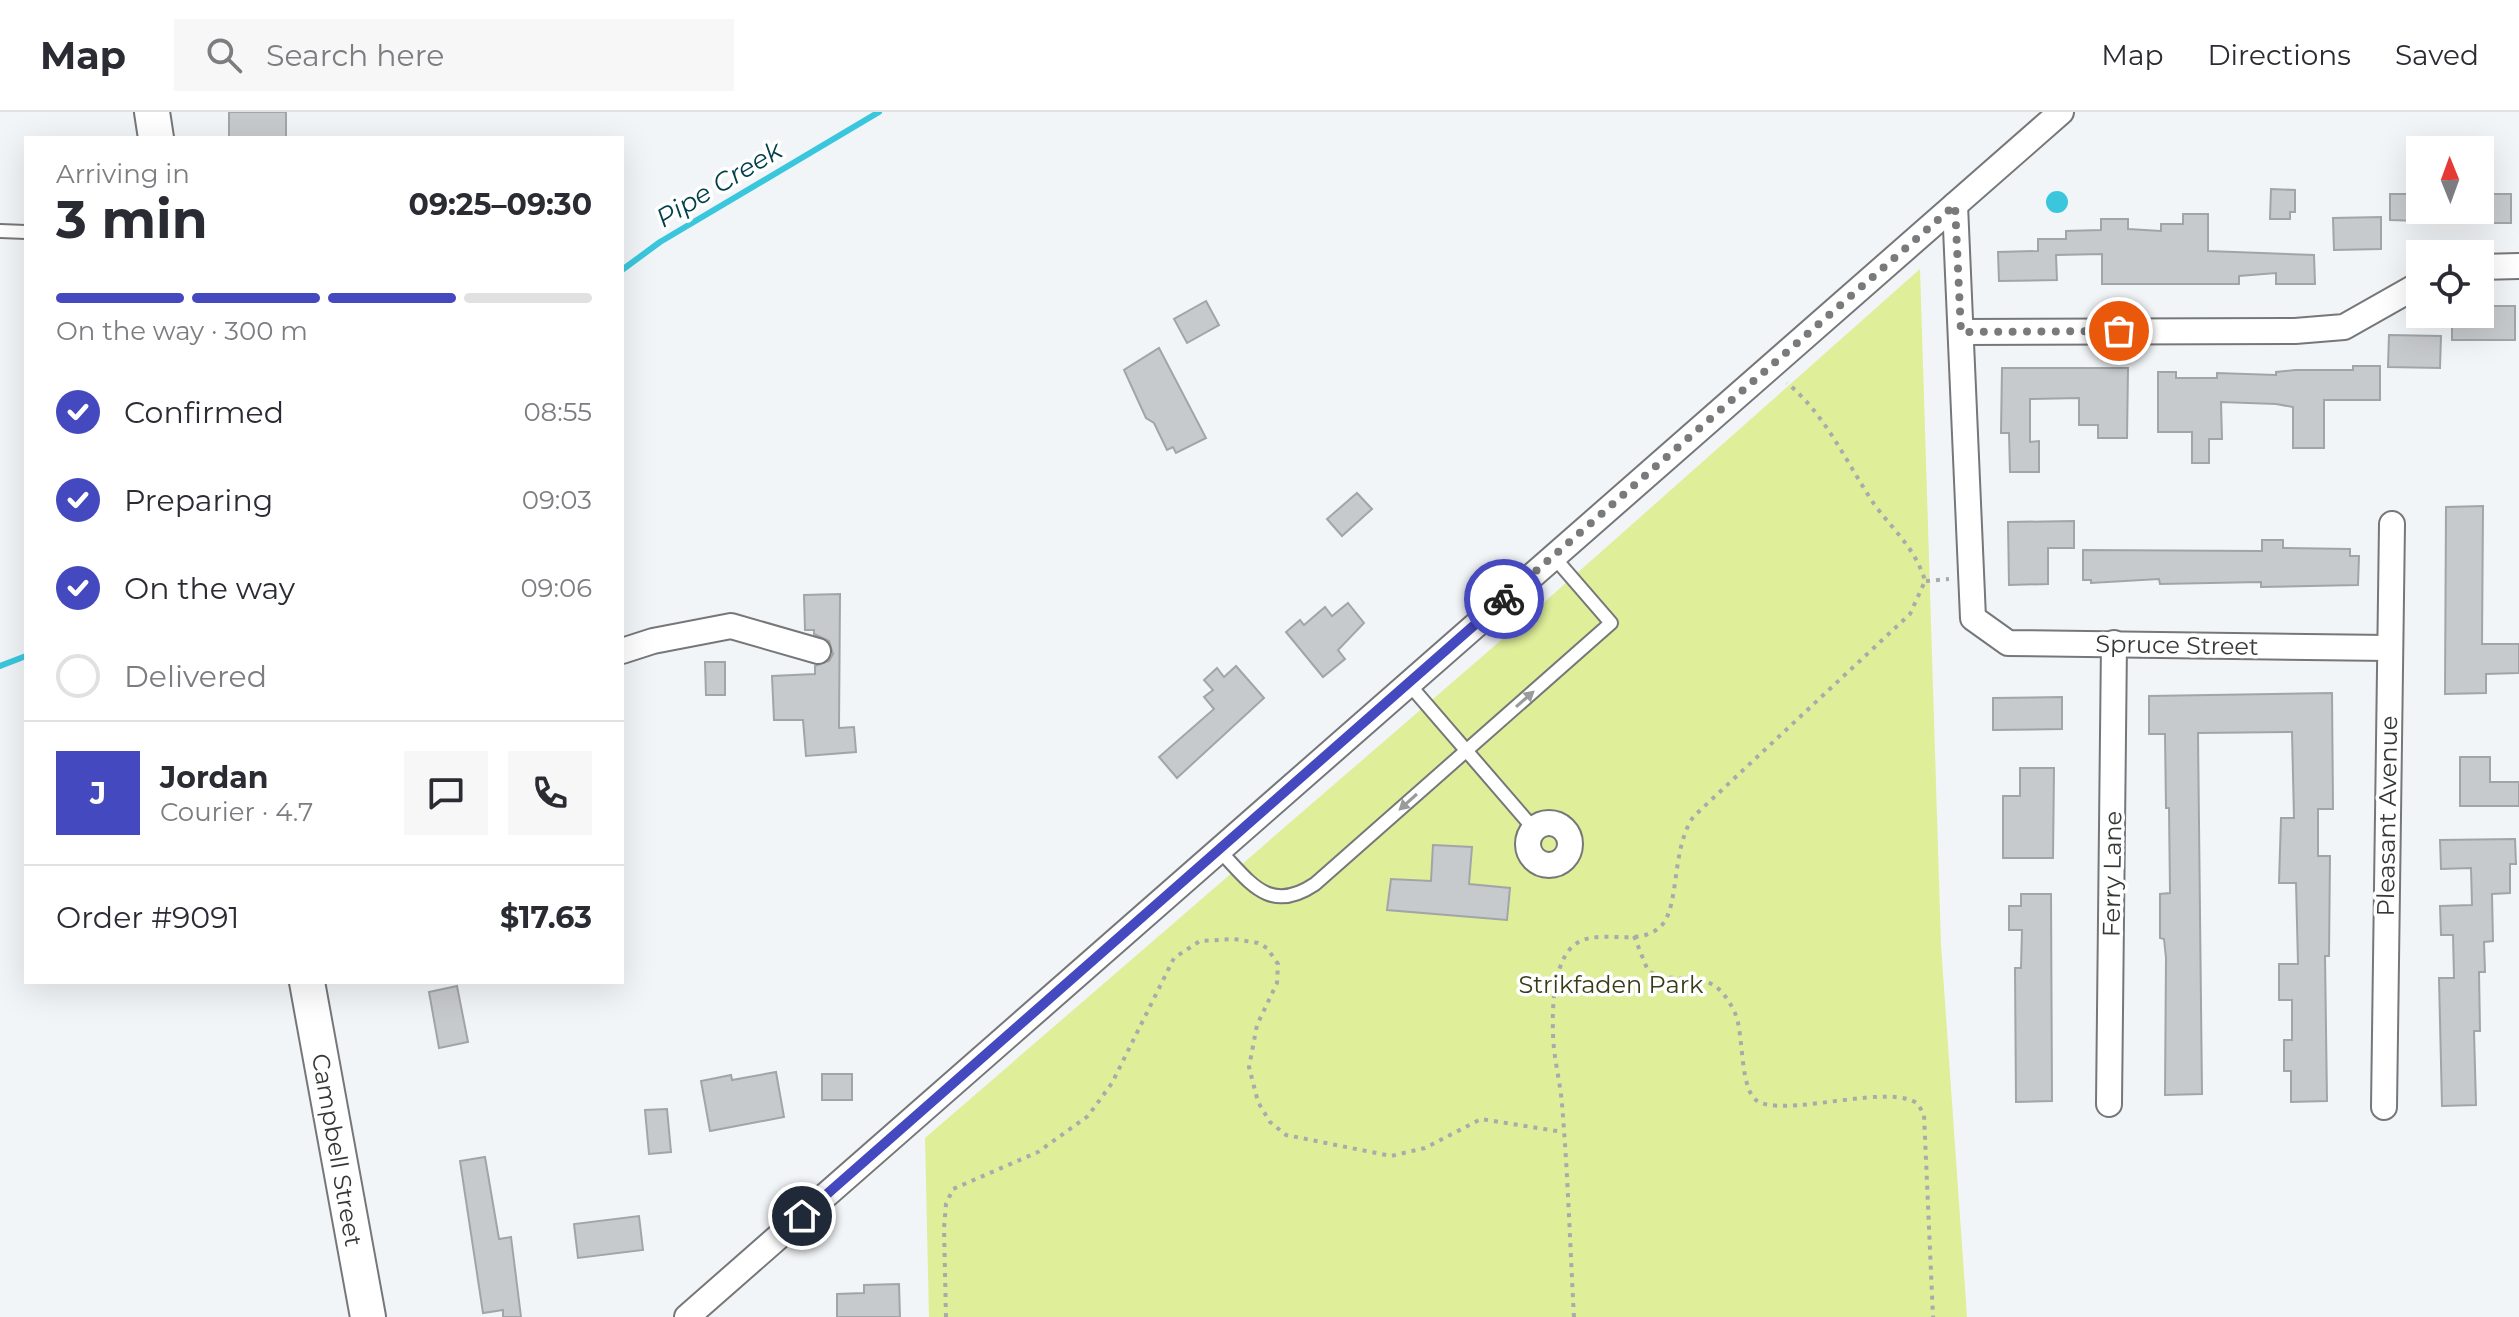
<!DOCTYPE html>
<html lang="en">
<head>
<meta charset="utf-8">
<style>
	:root { --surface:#fff; --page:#f7f7f7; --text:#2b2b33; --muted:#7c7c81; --line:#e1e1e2; --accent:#4549bf }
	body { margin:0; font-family:Montserrat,sans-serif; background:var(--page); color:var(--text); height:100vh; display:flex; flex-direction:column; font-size:30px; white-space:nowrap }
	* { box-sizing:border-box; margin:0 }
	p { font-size:26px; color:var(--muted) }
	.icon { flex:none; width:44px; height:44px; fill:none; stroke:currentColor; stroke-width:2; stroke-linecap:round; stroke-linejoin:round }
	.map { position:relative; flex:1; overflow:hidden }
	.panel { position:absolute; left:24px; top:24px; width:600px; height:848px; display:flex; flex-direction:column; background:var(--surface); border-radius:0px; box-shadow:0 8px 32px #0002 }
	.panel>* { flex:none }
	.needle { width:52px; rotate:359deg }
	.fabs { position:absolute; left:2406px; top:24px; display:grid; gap:16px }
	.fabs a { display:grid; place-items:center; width:88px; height:88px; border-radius:0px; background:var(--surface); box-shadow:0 8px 32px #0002; font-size:40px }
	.pin { position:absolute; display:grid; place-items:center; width:68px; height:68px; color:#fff; margin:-34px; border:4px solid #fff; border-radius:50%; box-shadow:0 2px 8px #0007 }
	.courier { position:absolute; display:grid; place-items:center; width:80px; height:80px; margin:-40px; border:6px solid #4549bf; border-radius:50%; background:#fff; color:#222; box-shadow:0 2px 10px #0007 }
	.headline em { font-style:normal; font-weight:700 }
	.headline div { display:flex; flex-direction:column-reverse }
	.headline { display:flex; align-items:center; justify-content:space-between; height:136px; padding:0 32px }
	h1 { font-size:52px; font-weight:700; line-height:60px }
	.bar { display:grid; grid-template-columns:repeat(4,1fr); gap:12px 8px; align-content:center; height:96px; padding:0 32px }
	.bar i { height:10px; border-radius:6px; background:var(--line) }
	.bar .active { background:var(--accent) }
	.bar p { grid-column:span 4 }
	.line { display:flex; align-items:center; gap:20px; padding:0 32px; border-top:2px solid var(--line) }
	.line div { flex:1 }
	.round { display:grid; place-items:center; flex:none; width:84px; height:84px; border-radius:0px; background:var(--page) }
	ol { padding:0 32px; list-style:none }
	li { display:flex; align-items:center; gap:24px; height:88px }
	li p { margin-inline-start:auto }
	li .icon { padding:8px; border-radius:50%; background:var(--accent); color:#fff; stroke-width:4 }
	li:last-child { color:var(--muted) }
	li i { width:44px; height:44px; border:4px solid var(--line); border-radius:50% }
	header { display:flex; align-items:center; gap:48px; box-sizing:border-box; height:112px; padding:0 40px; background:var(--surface); border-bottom:2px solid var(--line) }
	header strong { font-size:38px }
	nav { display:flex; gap:44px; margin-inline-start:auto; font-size:28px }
	.search { width:560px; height:72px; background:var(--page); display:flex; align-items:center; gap:20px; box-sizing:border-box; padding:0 28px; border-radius:0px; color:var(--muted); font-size:30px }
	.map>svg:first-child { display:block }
	.park { fill:#deee99 }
	.water { fill:#3ac7dd }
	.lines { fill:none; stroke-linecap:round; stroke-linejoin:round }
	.stream { stroke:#3ac7dd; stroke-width:6 }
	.building { fill:#c7cacc; stroke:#a2a5a7; stroke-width:2 }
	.lane-casing { stroke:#757779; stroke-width:16 }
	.street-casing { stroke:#757779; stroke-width:28 }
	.secondary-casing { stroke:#757779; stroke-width:38 }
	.path { stroke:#a8abac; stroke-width:4; stroke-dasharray:4 6; stroke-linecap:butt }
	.lane { stroke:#fff; stroke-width:12 }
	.street { stroke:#fff; stroke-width:24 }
	.secondary { stroke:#fff; stroke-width:34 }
	.oneway { fill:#9a9c9c }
	.done { stroke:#787a7b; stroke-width:8; stroke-dasharray:0 14.4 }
	.route { stroke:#4549bf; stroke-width:10 }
	.labels { text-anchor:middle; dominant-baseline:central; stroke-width:7; stroke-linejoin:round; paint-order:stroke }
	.street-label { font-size:24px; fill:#363838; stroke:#fff }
	.park-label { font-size:24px; fill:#373d16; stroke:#fff }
	.water-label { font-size:26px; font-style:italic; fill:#00414b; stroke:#fff }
</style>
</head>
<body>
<header>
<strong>Map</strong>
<div class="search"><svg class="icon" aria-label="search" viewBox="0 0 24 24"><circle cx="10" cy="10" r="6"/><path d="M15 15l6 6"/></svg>Search here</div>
<nav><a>Map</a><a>Directions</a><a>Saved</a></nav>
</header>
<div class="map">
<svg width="2519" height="1205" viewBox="0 0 2519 1205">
	<rect width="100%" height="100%" fill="#f2f5f7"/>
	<polygon class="park" points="1920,157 1941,833 1967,1205 929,1205 925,1026 1514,517"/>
	<circle class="water" cx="2057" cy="90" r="11"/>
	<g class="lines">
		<g class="stream">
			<polyline points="622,158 660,130 879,0"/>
			<polyline points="0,554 26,544"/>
		</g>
	</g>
	<g class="building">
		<rect x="229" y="0" width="57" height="26"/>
		<polygon points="2271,77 2295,78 2295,100 2290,100 2290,107 2270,107"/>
		<polygon points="2390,82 2420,82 2420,109 2390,108"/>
		<rect x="2480" y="82" width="31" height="29"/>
		<polygon points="2183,102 2208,102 2208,139 2314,143 2315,172 2276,172 2276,161 2239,164 2239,172 2102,172 2102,142 2056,143 2057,168 1999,169 1998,140 2038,139 2038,127 2066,127 2066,119 2101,118 2101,107 2128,107 2128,117 2161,119 2161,112 2183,112"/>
		<polygon points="2381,105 2381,137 2334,138 2333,106"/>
		<polygon points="1206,189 1219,213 1187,231 1174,207"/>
		<polygon points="2480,194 2515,194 2515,228 2452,228 2452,202 2480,202"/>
		<polygon points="2389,223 2441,224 2440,256 2388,255"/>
		<polygon points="1159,236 1206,326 1176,341 1173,335 1167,338 1154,311 1146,306 1124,258"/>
		<polygon points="2353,254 2380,254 2380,288 2324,288 2324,336 2293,336 2293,295 2276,292 2221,290 2222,327 2209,327 2209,351 2192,351 2192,320 2158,320 2158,260 2176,260 2176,266 2217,266 2217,261 2276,263 2276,260 2295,258 2353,258"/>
		<polygon points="2002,256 2128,256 2127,326 2098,326 2098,313 2079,313 2079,286 2030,287 2030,330 2039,329 2039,360 2010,360 2009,321 2001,321"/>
		<polygon points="1357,381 1372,397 1342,424 1327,407"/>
		<polygon points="2483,394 2482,532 2519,532 2519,561 2486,562 2486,581 2445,582 2446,395"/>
		<polygon points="2074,409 2074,436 2048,436 2048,472 2009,473 2008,410"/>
		<polygon points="2262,428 2283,428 2283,436 2350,437 2350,444 2359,444 2358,473 2261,475 2261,470 2160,472 2159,467 2091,471 2091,468 2083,468 2083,438 2262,439"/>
		<polygon points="840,482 839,616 854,615 856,640 806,644 803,608 774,608 772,564 815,562 815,554 829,549 833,542 829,529 814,522 814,518 805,518 804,483"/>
		<polygon points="1348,491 1364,511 1338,538 1345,547 1323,565 1286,520 1300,508 1304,513 1325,495 1332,504"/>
		<polygon points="705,550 725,550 725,583 706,583"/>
		<polygon points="1236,554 1264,586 1177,666 1159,645 1214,597 1204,585 1213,578 1204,568 1217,556 1224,565"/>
		<polygon points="2332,581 2333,697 2318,697 2318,744 2330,744 2329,844 2325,844 2327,989 2291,990 2291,959 2284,959 2284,928 2292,928 2292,888 2279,888 2279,852 2298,852 2296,771 2279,771 2281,706 2294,706 2292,620 2198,621 2202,982 2165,983 2166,846 2164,827 2160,826 2160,782 2170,781 2169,696 2166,696 2165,622 2149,622 2149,584"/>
		<polygon points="2062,585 2062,617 1993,618 1993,586"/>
		<polygon points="2460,645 2490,645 2490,670 2519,670 2519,694 2460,694"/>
		<polygon points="2020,656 2054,656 2053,746 2003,746 2003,684 2020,684"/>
		<polygon points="2515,727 2516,752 2510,752 2510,781 2492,782 2493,829 2484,830 2485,860 2479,860 2480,919 2474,919 2476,993 2442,994 2439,866 2454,866 2453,823 2441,823 2440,794 2472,793 2471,756 2441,757 2440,728"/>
		<polygon points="1433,733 1472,735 1469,772 1510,776 1507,808 1387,798 1391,767 1431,769"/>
		<polygon points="2021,782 2051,782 2052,989 2016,990 2015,856 2021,856 2022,818 2009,818 2009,794 2021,794"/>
		<polygon points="457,874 468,930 439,936 429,880"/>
		<polygon points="776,960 784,1005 710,1019 701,969 731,963 732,968"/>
		<rect x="822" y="962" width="30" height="26"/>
		<polygon points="667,997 671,1040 649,1042 645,998"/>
		<polygon points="485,1045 499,1127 511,1125 521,1205 503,1205 503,1198 483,1201 460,1049"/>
		<polygon points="639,1104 643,1138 578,1146 574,1112"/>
		<polygon points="899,1172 900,1205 837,1205 837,1182 864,1181 864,1173"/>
	</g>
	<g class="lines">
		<defs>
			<g id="lane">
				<polyline points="0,119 26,120"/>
				<polyline points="1408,571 1534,717"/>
				<path d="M1219,738c31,32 50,65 96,34l296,-261 -58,-67"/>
			</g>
			<g id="street">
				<polyline points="1955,93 1973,506 2008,531 2389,536"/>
				<polyline points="2480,155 2519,154"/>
				<polyline points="1961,220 2295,219 2344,215 2420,172"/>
				<polyline points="622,539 653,529 731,514 818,539"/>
				<circle cx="1549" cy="732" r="21"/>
				<polyline points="2109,992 2114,531"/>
				<polyline points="2384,995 2392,412"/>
				<polyline points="687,1205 2061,0"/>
			</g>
			<g id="secondary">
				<polyline points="152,0 156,26"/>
				<polyline points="307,870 368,1205"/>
			</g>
		</defs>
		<use href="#lane" class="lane-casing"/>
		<use href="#street" class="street-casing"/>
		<use href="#secondary" class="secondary-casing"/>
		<g class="path">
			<polyline points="1926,469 1949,467"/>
			<path d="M1634,824l14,35c35,18 63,-10 87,42 10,22 3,82 26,90 36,12 130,-20 157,1l6,11 9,202"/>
			<polyline points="946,1205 944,1116 946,1092 953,1077 1038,1040 1088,1004 1112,971 1174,846 1200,829 1234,827 1258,831 1267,836 1278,852 1277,871 1257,913 1249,955 1258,990 1270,1010 1286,1023 1391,1044 1425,1036 1481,1007 1563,1020"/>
			<path d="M1574,1205c-4,-71 -6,-142 -12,-213 -2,-24 -9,-48 -9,-73 -1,-23 1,-64 17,-82 23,-26 68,2 92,-24 18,-21 9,-77 32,-109l216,-202 15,-33c-9,-32 -32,-51 -51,-77 -28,-42 -48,-89 -87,-121"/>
		</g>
		<use href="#lane" class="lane"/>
		<use href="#street" class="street"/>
		<use href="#secondary" class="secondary"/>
	</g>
	<defs><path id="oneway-solid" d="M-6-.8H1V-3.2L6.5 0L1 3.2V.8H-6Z" transform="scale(2)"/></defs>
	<g class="oneway">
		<use href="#oneway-solid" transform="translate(1525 587) rotate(-41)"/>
		<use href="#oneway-solid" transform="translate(1408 690) rotate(138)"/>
	</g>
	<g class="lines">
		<polyline class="done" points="1504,487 1955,93 1961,220 2119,219"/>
		<polyline class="route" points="802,1104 1504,487"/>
	</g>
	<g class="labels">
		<g class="street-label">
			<text transform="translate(2177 533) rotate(1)">Spruce Street</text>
			<text transform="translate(2387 704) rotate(-89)">Pleasant Avenue</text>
			<text transform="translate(2112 762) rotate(-89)">Ferry Lane</text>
			<text transform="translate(337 1038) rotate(80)">Campbell Street</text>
		</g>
		<g class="park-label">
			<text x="1611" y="872">Strikfaden Park</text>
		</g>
		<g class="water-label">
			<text transform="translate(719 72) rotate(-31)">Pipe Creek</text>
		</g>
	</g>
</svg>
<div class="fabs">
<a><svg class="needle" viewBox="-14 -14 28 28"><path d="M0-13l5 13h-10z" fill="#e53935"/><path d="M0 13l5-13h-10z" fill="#7c7c81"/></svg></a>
<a><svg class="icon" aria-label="locate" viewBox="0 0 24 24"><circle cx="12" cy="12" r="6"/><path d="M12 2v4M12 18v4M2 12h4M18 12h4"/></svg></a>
</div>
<div class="pin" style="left:2119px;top:219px;background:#ea580c"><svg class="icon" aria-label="bag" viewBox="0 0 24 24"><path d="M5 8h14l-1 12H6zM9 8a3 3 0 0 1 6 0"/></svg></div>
<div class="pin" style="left:802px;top:1104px;background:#1f2937"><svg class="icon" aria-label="home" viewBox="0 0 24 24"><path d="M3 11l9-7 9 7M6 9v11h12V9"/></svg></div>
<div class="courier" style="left:1504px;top:487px"><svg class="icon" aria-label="bike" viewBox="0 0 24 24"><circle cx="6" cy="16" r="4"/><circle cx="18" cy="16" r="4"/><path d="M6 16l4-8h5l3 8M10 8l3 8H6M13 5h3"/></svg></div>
<section class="panel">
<div class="headline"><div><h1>3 min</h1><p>Arriving in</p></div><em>09:25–09:30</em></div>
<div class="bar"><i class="active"></i><i class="active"></i><i class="active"></i><i></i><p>On the way · 300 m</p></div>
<ol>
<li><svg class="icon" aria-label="check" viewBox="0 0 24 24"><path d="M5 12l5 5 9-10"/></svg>Confirmed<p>08:55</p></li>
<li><svg class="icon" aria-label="check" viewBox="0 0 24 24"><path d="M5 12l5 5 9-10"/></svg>Preparing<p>09:03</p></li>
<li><svg class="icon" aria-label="check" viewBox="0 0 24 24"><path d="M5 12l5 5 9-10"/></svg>On the way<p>09:06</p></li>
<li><i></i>Delivered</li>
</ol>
<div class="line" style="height:144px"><b class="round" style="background:var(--accent);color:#fff">J</b><div><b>Jordan</b><p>Courier · 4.7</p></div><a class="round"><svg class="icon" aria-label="chat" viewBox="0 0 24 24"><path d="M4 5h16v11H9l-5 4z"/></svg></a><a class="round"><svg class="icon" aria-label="phone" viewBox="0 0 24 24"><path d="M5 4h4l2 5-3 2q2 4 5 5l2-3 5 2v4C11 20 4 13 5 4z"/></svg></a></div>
<div class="line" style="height:104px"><div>Order #9091</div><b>$17.63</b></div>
</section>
</div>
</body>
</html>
